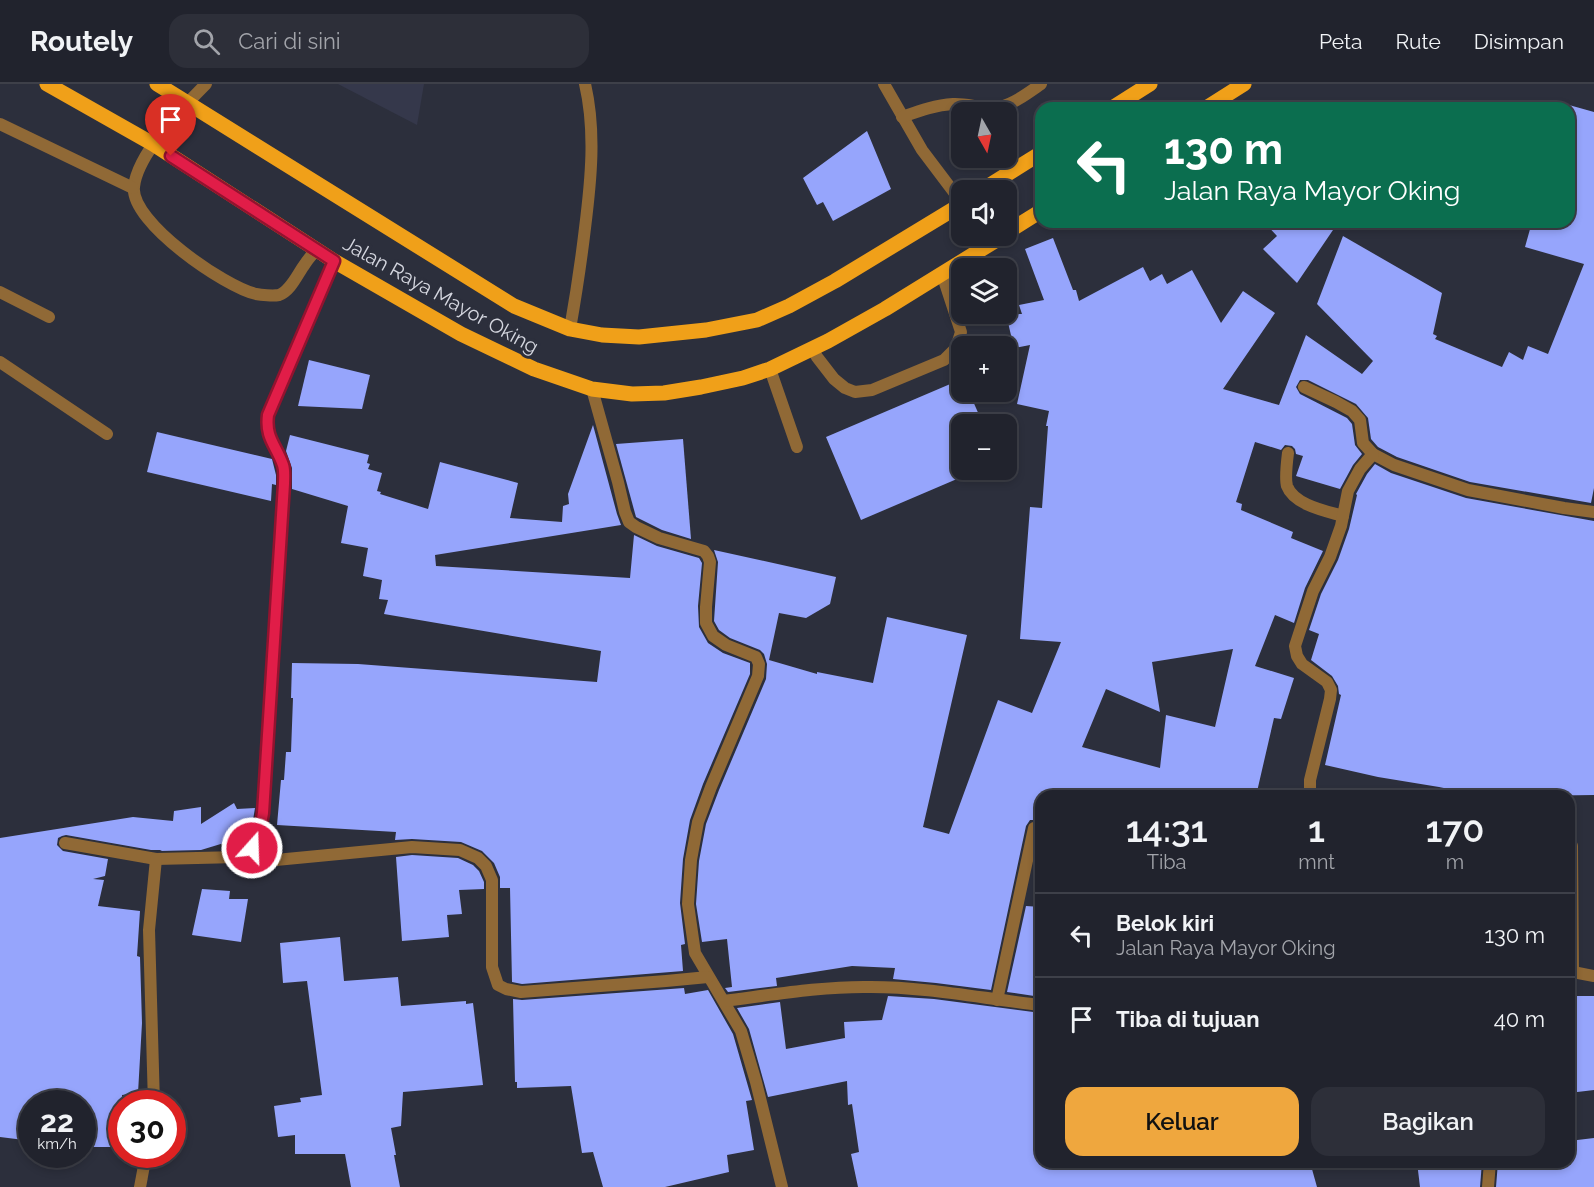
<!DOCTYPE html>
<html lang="id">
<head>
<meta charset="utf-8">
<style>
  :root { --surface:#21232d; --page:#2d2f39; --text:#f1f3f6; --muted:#a2a4aa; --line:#3e4049; --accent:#efa73e }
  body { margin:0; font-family:Raleway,sans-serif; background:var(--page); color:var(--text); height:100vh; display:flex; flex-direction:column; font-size:22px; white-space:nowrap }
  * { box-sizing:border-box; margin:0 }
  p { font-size:20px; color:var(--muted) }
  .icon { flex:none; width:33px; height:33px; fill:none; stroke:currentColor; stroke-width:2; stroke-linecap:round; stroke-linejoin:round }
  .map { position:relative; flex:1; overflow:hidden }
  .details { position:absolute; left:1035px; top:706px; width:540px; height:378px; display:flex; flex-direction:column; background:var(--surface); border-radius:18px; box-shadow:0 3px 9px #0003,0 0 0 2px var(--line) }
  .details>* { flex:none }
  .hud { position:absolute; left:1035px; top:18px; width:540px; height:126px; border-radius:18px; box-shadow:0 3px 9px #0003,0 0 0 2px var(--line); background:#0b6e4f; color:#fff; overflow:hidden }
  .needle { width:39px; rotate:171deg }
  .controls { position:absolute; left:951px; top:18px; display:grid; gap:12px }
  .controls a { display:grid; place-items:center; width:66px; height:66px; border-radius:12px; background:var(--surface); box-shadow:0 3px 9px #0003,0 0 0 2px var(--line); font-size:30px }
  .speed { position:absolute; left:18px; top:1006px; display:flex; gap:12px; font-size:30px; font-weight:700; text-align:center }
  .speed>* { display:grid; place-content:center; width:78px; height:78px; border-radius:50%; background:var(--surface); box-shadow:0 3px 9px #0003,0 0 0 2px var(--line); line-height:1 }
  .speed small { font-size:15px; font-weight:400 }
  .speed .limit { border:9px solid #d22; background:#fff; color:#111 }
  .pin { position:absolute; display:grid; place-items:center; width:51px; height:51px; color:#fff; margin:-62px -26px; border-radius:50% 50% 50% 0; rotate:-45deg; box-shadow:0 0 6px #0007 }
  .pin .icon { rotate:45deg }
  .me { position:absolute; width:66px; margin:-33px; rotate:20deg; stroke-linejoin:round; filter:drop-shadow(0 0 4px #0008) }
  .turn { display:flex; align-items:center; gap:21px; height:126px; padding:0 30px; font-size:27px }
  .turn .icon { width:78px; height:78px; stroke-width:2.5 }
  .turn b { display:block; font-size:42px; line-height:51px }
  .eta { display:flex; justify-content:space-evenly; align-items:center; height:102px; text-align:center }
  .eta b { font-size:36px; font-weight:600; line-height:42px }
  .cta { display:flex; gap:12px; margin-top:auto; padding:12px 30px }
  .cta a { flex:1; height:69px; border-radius:18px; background:var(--accent); color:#111; font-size:24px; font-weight:600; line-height:69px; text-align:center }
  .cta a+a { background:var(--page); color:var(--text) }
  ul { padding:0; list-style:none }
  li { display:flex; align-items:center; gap:18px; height:84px; padding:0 30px; border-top:2px solid var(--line) }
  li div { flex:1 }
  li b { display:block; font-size:22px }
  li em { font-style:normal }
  header { display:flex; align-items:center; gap:36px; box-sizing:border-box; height:84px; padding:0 30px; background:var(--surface); border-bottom:2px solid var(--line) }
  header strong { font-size:28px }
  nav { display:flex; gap:33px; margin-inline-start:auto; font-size:21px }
  .search { width:420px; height:54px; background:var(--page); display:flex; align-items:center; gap:15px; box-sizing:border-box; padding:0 21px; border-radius:18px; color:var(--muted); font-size:22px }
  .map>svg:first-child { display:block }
</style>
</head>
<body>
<header>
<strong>Routely</strong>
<div class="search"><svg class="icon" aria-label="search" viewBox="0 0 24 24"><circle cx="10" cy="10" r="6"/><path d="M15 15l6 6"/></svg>Cari di sini</div>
<nav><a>Peta</a><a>Rute</a><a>Disimpan</a></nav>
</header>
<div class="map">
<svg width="1594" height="1103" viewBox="0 0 1594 1103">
  <rect width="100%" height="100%" fill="#2c2f3c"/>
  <path fill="#35384b" d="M338 0H424L417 41Z"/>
  <g fill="#96a5fc" fill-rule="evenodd">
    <path d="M1569 21 1594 28V404L1591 419 1470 398 1397 373 1378 363 1371 355 1368 334 1356 320 1308 296H1300L1296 303 1300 310 1347 334 1352 340 1355 361 1362 370 1353 381 1340 405 1296 392 1303 372 1296 370 1295 365 1292 362 1285 361 1281 366 1255 358 1236 418 1242 420 1241 426 1293 448 1291 454 1323 467 1305 504 1294 539 1275 531 1255 582 1294 594 1281 635 1274 634 1256 712H1041V739L1036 736H1030L1026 742 991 906 936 899 893 895 895 884 852 882 776 894 777 902 728 908 725 904 732 903 727 855 702 858 696 820 699 777 706 740 719 706 766 595 767 580 764 570 760 566 730 554 719 546 714 537 718 478 714 466 836 493 830 520 806 534 779 529 769 576 817 590V588L873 599 887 533 967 551 923 743 949 750 998 616 1032 629 1061 558 1020 555 1030 423 1042 424 1048 342H1046L1049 327 1017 320 1030 261 1014 264 1006 230H1022L1019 221 1044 216 1025 165 1053 154 1073 206H1076L1079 217 1143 183 1150 197 1162 190 1167 200 1192 186 1221 239 1243 207 1275 229 1223 305 1279 321 1306 251 1362 290 1373 277 1317 220 1343 152 1442 209 1433 250 1437 252 1435 255 1502 283 1509 268 1523 276 1528 262 1548 270 1584 180 1525 163 1532 138H1569ZM1233 565 1215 643 1166 631 1160 684 1082 663 1106 605 1160 628 1152 578Z"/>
    <path d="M867 47 891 105 833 137 823 118 817 121 803 94Z"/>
    <path d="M1264 138H1318L1333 146 1297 199 1263 165 1277 152Z"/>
    <path d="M309 276 370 291 362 325 298 322Z"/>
    <path d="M962 295V308H969L983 340H962V386H978L861 436 826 353Z"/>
    <path d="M593 341 617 430 621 441 435 471 436 482 630 494 634 451 657 462 699 474 702 479 698 522 699 543 708 559 723 569 750 579V590L703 700 690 736 683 775 680 819 685 860 681 861 683 887 522 900 512 898 510 804H500V793L494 779 482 767 461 758 412 755 395 756 396 748 277 741 281 696H284L286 668H291L293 614H291L292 579 358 580 597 598 601 567 384 530 388 516 379 515 382 496 363 492 368 464 341 459 348 422 292 405V384L286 367 290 351 369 371 367 379 370 380 368 385 382 389 377 407 381 408 380 410 428 425 440 378 518 399 510 434 562 438 563 422 569 420 568 410Z"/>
    <path d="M157 348 272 375 276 391V401L272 400 271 417 147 388Z"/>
    <path d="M683 355 691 455 662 446 636 433 616 360Z"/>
    <path d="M1375 380 1391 389 1466 414 1594 437V711L1516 712 1458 707 1439 703 1378 693 1325 681 1341 611 1339 610 1338 602 1332 592 1311 576 1319 550 1309 546 1321 510 1338 476 1349 445 1357 411 1356 410 1367 390Z"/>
    <path d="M234 719 237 725 255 724 253 736 224 759 201 766 160 767 162 766H151L66 751 62 752 58 754 57 761 63 767 108 775 105 792 93 795 104 796 98 822 140 827 137 872 140 873 142 939 138 1009 122 1011V1063H82V1020H32V1057L0 1053V754L133 733 173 737 174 727 201 723V740Z"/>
    <path d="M412 771 458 774 473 781 479 787 484 798V805L459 806 462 830 447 831 449 853 402 857 396 773Z"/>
    <path d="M202 805 230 807 229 815H248L241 858 192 851Z"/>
    <path d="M1026 822 1041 823V913L1007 908Z"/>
    <path d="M340 853 344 897 398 893 401 922 466 917V920L473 919 483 1001 403 1008 401 1042 391 1044 396 1071H394L400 1103H351L345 1070H295V1051L278 1053 274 1022 301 1018 300 1014 322 1011 307 897 283 899 280 859Z"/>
    <path d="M684 904 685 910 708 906 733 950 752 1016 746 1017 754 1066 727 1071 729 1088 665 1103H603L593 1068 582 1069 571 1002 517 1004V998H515L513 915 522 916Z"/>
    <path d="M888 912 934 915 1041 929V1078H1310L1317 1103H858L851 1070 859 1068 852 1020 848 1021 847 997 768 1013 749 945 737 924 780 918 786 965 845 954 844 938 882 936Z"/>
    <path d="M1569 912H1594V1006L1569 1009Z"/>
    <path d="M1594 1054V1103H1496L1498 1078H1569V1057Z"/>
    <path d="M1417 1078H1482L1480 1103H1420Z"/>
  </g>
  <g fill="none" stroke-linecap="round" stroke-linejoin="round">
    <g stroke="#906936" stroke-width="12">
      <path d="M206 0C183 23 137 70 134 103 130 138 225 203 256 210 261 211 273 212 279 211 291 207 298 189 305 180 308 175 313 170 316 166"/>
      <path d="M884 0 922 66 962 119"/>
      <path d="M902 33C919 27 935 21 953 20 968 19 985 26 1000 23 1015 19 1028 9 1041 0"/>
      <path d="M0 40 133 104"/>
      <path d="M0 208 49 233"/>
      <path d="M570 245C576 211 581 178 585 144 591 96 596 47 585 0"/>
      <path d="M812 264 817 273 834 295 845 304 855 308 872 306 944 276 956 264 961 248 942 190"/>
      <path d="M0 278 107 350"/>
      <path d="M770 285 797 363"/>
    </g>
    <g stroke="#906936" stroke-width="12">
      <path d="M1304 303 1336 318 1352 327 1360 336 1363 359 1373 370 1394 381 1468 406 1564 424 1594 428"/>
      <path d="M592 305 618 398 625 428 629 438 636 443 659 454 704 467 708 472 710 478 706 523V539L713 552 726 561 756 573 759 580 758 592 711 703 698 738 691 776 688 820 695 869 741 947 756 998 782 1103"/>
      <path d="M1288 369C1287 377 1285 395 1287 402 1294 421 1326 427 1343 432"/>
      <path d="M1310 712V696L1330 615 1331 606 1327 598 1302 580 1297 572 1295 562 1313 507 1330 473 1341 442 1348 407 1360 385 1373 370"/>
      <path d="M1569 754 1572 762 1573 888"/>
      <path d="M65 759 156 775 238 773 255 778 412 763 460 766 478 774 486 782 492 796V883L498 901 506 905 521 908 666 897 708 893"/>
      <path d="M238 773 252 764 259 751 263 729 284 400C284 394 285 387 283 381 276 360 265 355 268 331L334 177"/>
      <path d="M1569 890 1573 888 1594 892"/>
      <path d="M997 916 1034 744"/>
      <path d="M724 917C771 911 823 902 871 903 928 903 985 915 1041 921"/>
      <path d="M154 1020 149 846 156 775"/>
      <path d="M140 1103 146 1071"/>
      <path d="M1488 1103 1490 1078"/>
    </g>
    <g stroke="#f0a019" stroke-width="15">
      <path d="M47 0 153 60 334 177 461 250 534 285 592 305 632 310 664 309 701 303 743 294 770 285 828 257 885 225 1003 152"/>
      <path d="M157 0 514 222 570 245 602 251 639 253 706 246 757 236 789 222 835 197 962 120"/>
      <path d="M1112 24 1150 0"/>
      <path d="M1206 24 1244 0"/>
      <path d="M982 106 1041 69"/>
      <path d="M1006 149 1041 127"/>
    </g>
  </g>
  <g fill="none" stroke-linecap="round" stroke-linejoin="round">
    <g stroke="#92132f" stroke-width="15">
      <path id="route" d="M171 72 334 177 268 331C265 354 276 361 283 381 285 387 284 394 284 400L263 729 259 751 252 764"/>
    </g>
    <use href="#route" stroke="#e11d48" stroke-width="10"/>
  </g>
  <g text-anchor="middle" stroke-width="6" stroke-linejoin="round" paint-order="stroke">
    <g font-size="20" fill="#d4d6df" stroke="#2c2f3c">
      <text transform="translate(441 211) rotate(29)" y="7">Jalan Raya Mayor Oking</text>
    </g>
  </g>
</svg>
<div class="controls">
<a><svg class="needle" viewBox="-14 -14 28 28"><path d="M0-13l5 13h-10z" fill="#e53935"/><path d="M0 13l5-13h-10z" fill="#a2a4aa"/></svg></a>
<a><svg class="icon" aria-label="sound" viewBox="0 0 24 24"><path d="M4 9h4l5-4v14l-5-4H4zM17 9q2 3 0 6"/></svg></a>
<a><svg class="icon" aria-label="layers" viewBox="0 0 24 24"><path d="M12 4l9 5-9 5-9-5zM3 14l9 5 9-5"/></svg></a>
<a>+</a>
<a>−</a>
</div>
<div class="speed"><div>22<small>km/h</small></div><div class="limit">30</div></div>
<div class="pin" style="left:171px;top:72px;background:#d93025"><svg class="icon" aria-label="arrive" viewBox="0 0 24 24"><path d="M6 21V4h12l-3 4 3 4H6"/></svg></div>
<svg class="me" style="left:252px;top:764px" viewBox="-20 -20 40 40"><circle r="17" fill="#e11d48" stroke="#fff" stroke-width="3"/><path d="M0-11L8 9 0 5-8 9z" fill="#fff"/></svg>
<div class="hud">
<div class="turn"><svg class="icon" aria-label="left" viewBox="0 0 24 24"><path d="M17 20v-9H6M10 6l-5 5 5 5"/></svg><div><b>130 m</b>Jalan Raya Mayor Oking</div></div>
</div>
<section class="details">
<div class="eta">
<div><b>14:31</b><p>Tiba</p></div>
<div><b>1</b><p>mnt</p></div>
<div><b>170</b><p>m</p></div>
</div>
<ul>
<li><svg class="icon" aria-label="left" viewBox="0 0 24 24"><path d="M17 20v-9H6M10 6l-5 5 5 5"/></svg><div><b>Belok kiri</b><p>Jalan Raya Mayor Oking</p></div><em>130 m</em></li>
<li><svg class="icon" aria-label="arrive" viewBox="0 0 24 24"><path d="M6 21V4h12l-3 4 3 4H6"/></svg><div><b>Tiba di tujuan</b></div><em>40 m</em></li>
</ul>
<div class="cta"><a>Keluar</a><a>Bagikan</a></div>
</section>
</div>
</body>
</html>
